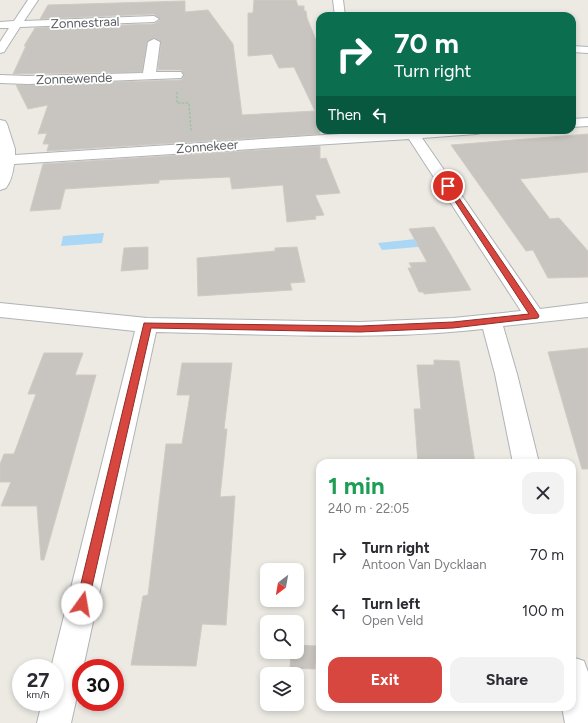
<!DOCTYPE html>
<html lang="en">
<head>
<meta charset="utf-8">
<style>
  :root { --surface:#fff; --page:#f2f2f3; --text:#2b2b33; --muted:#7c7c81; --accent:#d7463f }
  body { margin:0; font-family:Figtree,sans-serif; background:var(--page); color:var(--text); height:100vh; display:flex; flex-direction:column; font-size:15px; white-space:nowrap }
  * { box-sizing:border-box; margin:0 }
  p { font-size:13px; color:var(--muted) }
  .icon { flex:none; width:22px; height:22px; fill:none; stroke:currentColor; stroke-width:2; stroke-linecap:round; stroke-linejoin:round }
  .map { position:relative; flex:1; overflow:hidden }
  .details { position:absolute; left:316px; top:459px; width:260px; height:252px; display:flex; flex-direction:column; background:var(--surface); border-radius:12px; box-shadow:0 2px 6px #0003 }
  .details>* { flex:none }
  .top-card { position:absolute; left:316px; top:12px; width:260px; height:122px; border-radius:12px; box-shadow:0 2px 6px #0003; background:#0b6e4f; color:#fff; overflow:hidden }
  .needle { width:26px; rotate:211deg }
  .tools { position:absolute; left:260px; top:563px; display:grid; gap:8px }
  .tools a { display:grid; place-items:center; width:44px; height:44px; border-radius:8px; background:var(--surface); box-shadow:0 2px 6px #0003; font-size:20px }
  .speed { position:absolute; left:12px; top:659px; display:flex; gap:8px; font-size:20px; font-weight:700; text-align:center }
  .speed>* { display:grid; place-content:center; width:52px; height:52px; border-radius:50%; background:var(--surface); box-shadow:0 2px 6px #0003; line-height:1 }
  .speed small { font-size:10px; font-weight:400 }
  .speed .limit { border:6px solid #d22; background:#fff; color:#111 }
  .pin { position:absolute; display:grid; place-items:center; width:34px; height:34px; color:#fff; margin:-17px; border:2px solid #fff; border-radius:50%; box-shadow:0 1px 4px #0007 }
  .me { position:absolute; width:44px; margin:-22px; rotate:13deg; stroke-linejoin:round; filter:drop-shadow(0 0 3px #0008) }
  .turn { display:flex; align-items:center; gap:14px; height:84px; padding:0 12px; font-size:18px }
  .turn .icon { width:52px; height:52px; stroke-width:2.5 }
  .turn b { display:block; font-size:28px; line-height:34px }
  .then { display:flex; align-items:center; height:38px; padding:0 12px; background:#0003; gap:8px; font-size:15px }
  .round { display:grid; place-items:center; flex:none; width:42px; height:42px; border-radius:12px; background:var(--page) }
  .headline { display:flex; align-items:center; justify-content:space-between; height:68px; padding:0 12px }
  h1 { font-size:24px; font-weight:700; line-height:30px; color:#1e9e55 }
  .button { display:flex; gap:8px; margin-top:auto; padding:8px 12px }
  .button a { flex:1; height:46px; border-radius:12px; background:var(--accent); color:#fff; font-size:16px; font-weight:700; line-height:46px; text-align:center }
  .button a+a { background:var(--page); color:var(--text) }
  ul { padding:0; list-style:none }
  li { display:flex; align-items:center; gap:12px; height:56px; padding:0 12px }
  li div { flex:1 }
  li b { display:block; font-size:15px }
  li em { font-style:normal }
  .map>svg:first-child { display:block }
</style>
</head>
<body>
<div class="map">
<svg width="588" height="723" viewBox="0 0 588 723">
  <rect width="100%" height="100%" fill="#eceae3"/>
  <g fill="#aad7f6">
    <path d="M104 233 102 243 61 246 63 236Z"/>
    <path d="M425 238 429 246 382 250 378 243Z"/>
  </g>
  <g fill="#c8c5c0" stroke="#d0cbc2">
    <path d="M254 0H296L298 6H304V11H306L307 18 320 50V134L47 151 49 144H43L47 133 38 134 48 105 28 109 16 85 181 80 184 76 181 70H158L161 42 155 38 147 42 142 72 13 74 26 46H24L35 28 154 24 160 20 154 14 40 19 48 5 185 1V12L208 10 233 44 242 115 315 111 294 67 279 68 272 54 248 56V13H253Z"/>
    <path d="M588 134V172L520 179 550 219 559 218 588 251V277L548 278 533 250 526 251 451 145Z"/>
    <path d="M320 146V159L326 158 340 193 315 195 324 215 315 216 316 219 287 222 283 185 232 189 230 177 159 180V183L65 189 60 209 30 211 43 164Z"/>
    <path d="M434 227 453 259 471 290 424 294 423 292H419L408 268H412L409 263 427 262 409 229Z"/>
    <path d="M148 247V269L121 271 124 248Z"/>
    <path d="M297 247 305 282 290 283 292 290 198 296 197 258 275 251V248Z"/>
    <path d="M588 348V469H582L548 352Z"/>
    <path d="M44 353H83L75 375H96L44 560H41L37 506H1L11 482H0V464L4 454H14L36 394H28Z"/>
    <path d="M434 360 459 361 475 463H418L414 409H421L417 365H434Z"/>
    <path d="M182 363H232L224 429H227L220 497 235 496 226 625 202 624 196 666 131 665 143 596 148 595 166 444H182L190 395H177Z"/>
    <path d="M297 645 316 646 315 669 290 668 291 652H297Z"/>
  </g>
  <g fill="none" stroke-linecap="round" stroke-linejoin="round">
    <g stroke="#b0b3b7" stroke-width="2">
      <g id="street">
        <path d="M28 0H38L24 21 154 16 159 19 154 22 20 27 4 52 0 53V42L9 28H0V22L14 21Z"/>
        <path d="M333 0H343L345 16H335Z"/>
        <path d="M154 39 160 42 156 72H181L183 75 181 78 28 84 0 83V75L28 76 143 73 148 42Z"/>
        <path d="M572 46 588 47V53L572 52Z"/>
        <path d="M588 118V126L572 127V119Z"/>
        <path d="M0 120 5 121 7 124 15 149V155L403 130H483L481 133 476 134 422 138 540 309 588 303V317L503 326 517 374 539 463H513L495 374 483 329C374 341 265 334 156 332L83 668H81V678L71 723H37L42 702H55V668H51L135 331 0 317V303L147 318 360 322 453 318 521 311 409 139 14 164C13 173 11 181 6 188L0 190Z"/>
        <path d="M572 657 584 661 588 672V723H565L562 707H572Z"/>
      </g>
    </g>
    <path stroke="#9cc2a5" stroke-width="1.5" stroke-dasharray="2.5 1.5" stroke-linecap="butt" d="M177 92V103H189L191 131"/>
    <use href="#street" fill="#fff" fill-rule="evenodd"/>
  </g>
  <path fill="#d7463f" stroke="#8c2e29" d="M448 184 450 185 538 314 539 316 538 318 453 328 360 332 151 328 88 604 86 609 82 610 78 609 76 604 144 323 360 326 453 322 529 314 445 186Z"/>
  <g text-anchor="middle" stroke-width="3.5" stroke-linejoin="round" paint-order="stroke">
    <g font-size="13" fill="#5b5e62" stroke="#fff">
      <text transform="translate(85 22) rotate(-2)" y="5">Zonnestraal</text>
      <text transform="translate(74 78) rotate(-2)" y="5">Zonnewende</text>
      <text transform="translate(207 146) rotate(-4)" y="5">Zonnekeer</text>
    </g>
  </g>
</svg>
<div class="tools">
<a><svg class="needle" viewBox="-14 -14 28 28"><path d="M0-13l5 13h-10z" fill="#e53935"/><path d="M0 13l5-13h-10z" fill="#7c7c81"/></svg></a>
<a><svg class="icon" aria-label="search" viewBox="0 0 24 24"><circle cx="10" cy="10" r="6"/><path d="M15 15l6 6"/></svg></a>
<a><svg class="icon" aria-label="layers" viewBox="0 0 24 24"><path d="M12 4l9 5-9 5-9-5zM3 14l9 5 9-5"/></svg></a>
</div>
<div class="speed"><div>27<small>km/h</small></div><div class="limit">30</div></div>
<div class="pin" style="left:448px;top:186px;background:#d93025"><svg class="icon" aria-label="arrive" viewBox="0 0 24 24"><path d="M6 21V4h12l-3 4 3 4H6"/></svg></div>
<svg class="me" style="left:82px;top:604px" viewBox="-20 -20 40 40"><circle r="19" fill="#fff"/><path d="M0-13L10 11 0 6-10 11z" fill="#d7463f"/></svg>
<div class="top-card">
<div class="turn"><svg class="icon" aria-label="right" viewBox="0 0 24 24"><path d="M7 20v-9h11M14 6l5 5-5 5"/></svg><div><b>70 m</b>Turn right</div></div>
<div class="then">Then<svg class="icon" aria-label="left" viewBox="0 0 24 24"><path d="M17 20v-9H6M10 6l-5 5 5 5"/></svg></div>
</div>
<section class="details">
<div class="headline"><div><h1>1 min</h1><p>240 m · 22:05</p></div><a class="round"><svg class="icon" aria-label="close" viewBox="0 0 24 24"><path d="M6 6l12 12M18 6L6 18"/></svg></a></div>
<ul>
<li><svg class="icon" aria-label="right" viewBox="0 0 24 24"><path d="M7 20v-9h11M14 6l5 5-5 5"/></svg><div><b>Turn right</b><p>Antoon Van Dycklaan</p></div><em>70 m</em></li>
<li><svg class="icon" aria-label="left" viewBox="0 0 24 24"><path d="M17 20v-9H6M10 6l-5 5 5 5"/></svg><div><b>Turn left</b><p>Open Veld</p></div><em>100 m</em></li>
</ul>
<div class="button"><a>Exit</a><a>Share</a></div>
</section>
</div>
</body>
</html>
